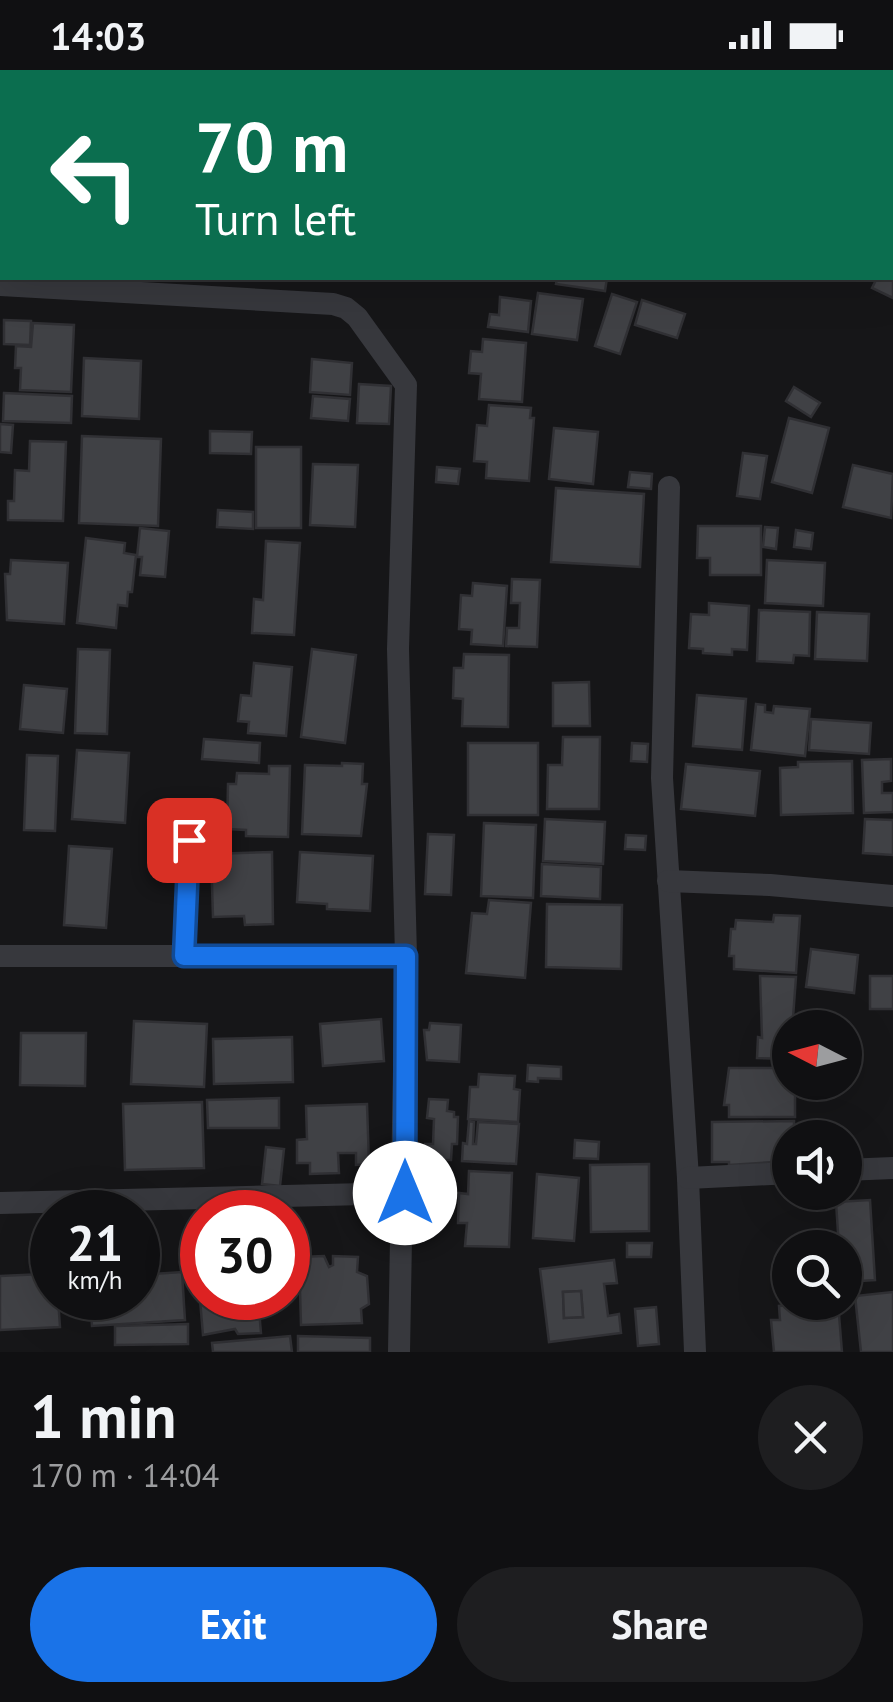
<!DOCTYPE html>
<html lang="en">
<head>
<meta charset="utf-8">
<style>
  :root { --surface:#101012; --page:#1e1e20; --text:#f1f3f6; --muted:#9c9d9f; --line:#303032; --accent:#1a73e8 }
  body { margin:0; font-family:"PT Sans",sans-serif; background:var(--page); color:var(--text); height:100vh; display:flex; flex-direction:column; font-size:38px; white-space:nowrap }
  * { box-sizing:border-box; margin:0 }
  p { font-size:32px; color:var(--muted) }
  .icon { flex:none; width:55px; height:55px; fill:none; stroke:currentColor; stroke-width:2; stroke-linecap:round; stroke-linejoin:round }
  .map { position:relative; height:1282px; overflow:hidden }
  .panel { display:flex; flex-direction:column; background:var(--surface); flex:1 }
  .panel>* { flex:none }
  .guide { position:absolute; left:0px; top:0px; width:895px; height:210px; box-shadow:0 10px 40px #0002,0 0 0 2px var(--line); background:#0b6e4f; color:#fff; overflow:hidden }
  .needle { width:65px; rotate:276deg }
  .fabs { position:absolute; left:772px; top:940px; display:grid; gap:20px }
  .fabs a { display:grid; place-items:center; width:90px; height:90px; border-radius:50%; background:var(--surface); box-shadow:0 10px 40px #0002,0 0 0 2px var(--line); font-size:50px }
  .speed { position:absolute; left:30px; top:1120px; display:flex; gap:20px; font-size:50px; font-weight:700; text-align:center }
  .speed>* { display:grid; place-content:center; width:130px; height:130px; border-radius:50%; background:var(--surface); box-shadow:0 10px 40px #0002,0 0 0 2px var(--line); line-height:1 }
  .speed small { font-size:25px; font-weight:400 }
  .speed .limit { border:15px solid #d22; background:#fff; color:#111 }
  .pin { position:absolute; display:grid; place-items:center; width:85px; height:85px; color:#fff; margin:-42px; border-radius:20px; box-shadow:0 5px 15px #0006 }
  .me { position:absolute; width:110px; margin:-55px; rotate:0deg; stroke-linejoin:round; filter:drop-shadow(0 0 8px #0008) }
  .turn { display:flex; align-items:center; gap:35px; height:210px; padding:0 30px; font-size:45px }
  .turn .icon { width:130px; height:130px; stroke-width:2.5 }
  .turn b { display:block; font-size:70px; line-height:85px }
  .round { display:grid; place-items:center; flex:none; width:105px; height:105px; border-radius:52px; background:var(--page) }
  .head { display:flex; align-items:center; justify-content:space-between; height:170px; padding:0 30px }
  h1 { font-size:60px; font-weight:700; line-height:75px }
  .button { display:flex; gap:20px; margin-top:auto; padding:20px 30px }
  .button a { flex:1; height:115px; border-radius:60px; background:var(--accent); color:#fff; font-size:40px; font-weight:700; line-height:115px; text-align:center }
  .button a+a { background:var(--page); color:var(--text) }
  .status { display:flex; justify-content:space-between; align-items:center; height:70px; padding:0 50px; background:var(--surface); direction:ltr }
  .status svg { height:28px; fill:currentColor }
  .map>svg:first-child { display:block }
</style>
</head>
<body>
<div class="status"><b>14:03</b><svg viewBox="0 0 49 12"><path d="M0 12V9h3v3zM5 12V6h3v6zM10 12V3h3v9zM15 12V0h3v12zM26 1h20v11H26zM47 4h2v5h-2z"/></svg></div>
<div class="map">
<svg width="893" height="1282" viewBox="0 0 893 1282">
  <rect width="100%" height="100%" fill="#161618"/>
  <g fill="#404145" stroke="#303034" stroke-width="2.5" fill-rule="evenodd">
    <path d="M893 203V228L872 218 877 208H892Z"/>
    <path d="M557 208H607L605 221 556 214Z"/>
    <path d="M538 223 583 229 577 270 532 264Z"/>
    <path d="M612 224 637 232 620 284 595 276Z"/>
    <path d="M500 227 531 231 528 262 488 257 490 244 499 245Z"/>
    <path d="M642 230 685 244 677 268 635 255Z"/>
    <path d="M4 250 31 251 30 275 4 274Z"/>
    <path d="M33 253 74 255 71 322 20 320 21 298H15L16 276 31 277Z"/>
    <path d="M483 269 526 273 522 332 479 329 481 304 469 303 471 281 482 282Z"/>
    <path d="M84 288 141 291 139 349 82 346Z"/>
    <path d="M312 289 352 293 350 325 310 322Z"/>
    <path d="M359 314 391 316 389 354 357 353Z"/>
    <path d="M794 317 820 333 811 347 786 331Z"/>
    <path d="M4 323 72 326 71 353 3 351Z"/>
    <path d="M313 326 350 329 348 351 311 348Z"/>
    <path d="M489 335 531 338 530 348H534L529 411 486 408 487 392 474 391 477 355 487 356Z"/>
    <path d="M789 348 829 358 812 423 772 412Z"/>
    <path d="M0 354 13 355 11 383 0 382Z"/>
    <path d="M554 358 598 362 593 414 549 409Z"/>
    <path d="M210 361 252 362 251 384 210 383Z"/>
    <path d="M82 366 161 369 158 456 79 453Z"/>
    <path d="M30 371 66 372 63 451 8 450V431H14L15 400 29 401Z"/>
    <rect x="256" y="377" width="45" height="81"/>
    <path d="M743 383 767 386 760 429 737 426Z"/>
    <path d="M313 394 358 395 355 457 310 455Z"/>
    <path d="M853 395 893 404 891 448 843 437Z"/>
    <path d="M437 397 460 399 458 414 436 412Z"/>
    <path d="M630 402 652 404 651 419 628 417Z"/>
    <path d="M556 418 644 424 640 497 551 492Z"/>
    <path d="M218 440 253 442V459L217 457Z"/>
    <path d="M698 456H761V505H710V488H697Z"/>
    <path d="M765 457 778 458 776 479 763 477Z"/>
    <path d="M140 458 169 461 165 507 140 505 142 487H137Z"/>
    <path d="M796 460 813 463 811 479 794 477Z"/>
    <path d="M86 468 125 473 124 483 136 485 132 522H128L127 536 118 535 116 558 77 553Z"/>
    <path d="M266 471 300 473 294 565 252 563 254 529 263 530Z"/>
    <path d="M11 490 68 493 64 554 7 550 5 504H10Z"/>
    <path d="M767 490 825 493 823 536 765 533Z"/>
    <path d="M512 509 540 510 537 577 506 576 507 558H519L520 533H511Z"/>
    <path d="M473 513 507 516 503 576 471 574 472 560 459 559 461 525 472 526Z"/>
    <path d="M709 533 749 536 747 580 732 579V585L703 583V579L689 578 691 544 709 545Z"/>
    <path d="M759 540 810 542 809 586 794 585 793 593 757 591Z"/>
    <path d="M817 542 869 544 867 591 815 589Z"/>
    <path d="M78 579 110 580 107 664 75 663Z"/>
    <path d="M312 579 356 585 345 673 301 667Z"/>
    <path d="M464 584 509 585 508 657 462 656 463 629 453 628 454 598H463Z"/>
    <path d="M254 593 292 597 286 666 248 663 249 652 238 651 241 625 251 626Z"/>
    <path d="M589 612 590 656H553V613Z"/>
    <path d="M24 615 67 619 63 663 20 659Z"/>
    <path d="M697 625 746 629 742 680 693 676Z"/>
    <path d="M756 634 765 635V642L773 643 774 636 810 639 805 686 751 680Z"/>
    <path d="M811 649 871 653 869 684 809 680Z"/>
    <path d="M563 667H600L599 739H547L548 695H562Z"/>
    <path d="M204 669 260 673 259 693 202 689Z"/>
    <rect x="468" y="673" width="70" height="72"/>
    <path d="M632 673 648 674 647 692 631 691Z"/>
    <path d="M77 680 129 683 125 753 72 749Z"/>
    <path d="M27 685 58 686 55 761 24 760Z"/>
    <path d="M891 689V711L882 712V723H893V742L864 743 862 690Z"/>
    <path d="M852 691 853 743 781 745 780 698 798 697V692Z"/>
    <path d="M342 693 363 694 362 714H367L361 766 302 764 305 695 342 696Z"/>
    <path d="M686 694 760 701 755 746 681 739Z"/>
    <path d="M269 696H290L288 767 246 766V760L227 759 228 714H236L237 703 269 704Z"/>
    <path d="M224 746 226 765 203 768 201 749Z"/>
    <path d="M545 749 605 752 603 794 543 791Z"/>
    <path d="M865 749 893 750V785L863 783Z"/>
    <path d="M484 753 536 755 533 828 481 826Z"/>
    <path d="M428 764 454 765 451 825 425 824Z"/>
    <path d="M626 765 646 766 645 780 625 779Z"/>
    <path d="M69 776 112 779 106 858 64 855Z"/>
    <path d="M272 782 273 854 245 855 244 846 213 847 211 784Z"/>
    <path d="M300 782 373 786 370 841 327 839V834L297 832Z"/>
    <path d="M542 794 601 797 600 829 541 826Z"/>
    <path d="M489 830 531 833 525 908 466 903 472 843 487 844Z"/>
    <path d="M547 834 622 835 621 899 546 897Z"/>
    <path d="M774 845 800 846 796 903 734 899V886H729L731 859H735L736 850 773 852Z"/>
    <path d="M811 879 858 885 854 923 806 917Z"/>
    <path d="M760 906 796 907 790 989 757 988 758 967 762 968Z"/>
    <rect x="870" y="906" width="23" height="33"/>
    <path d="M381 949 384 991 323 996 320 954Z"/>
    <path d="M134 951 207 954 204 1017 131 1014Z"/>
    <path d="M430 953 461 955 459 992 427 990 424 960H429Z"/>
    <path d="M21 963H86L85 1016 20 1015Z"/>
    <path d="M292 967 293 1012 214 1014 213 969Z"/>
    <path d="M528 995 561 997V1009L538 1008V1012L527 1011Z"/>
    <path d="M729 998H790V1012H795V1047H729V1035H724Z"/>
    <path d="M479 1004 515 1006 514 1019 520 1020 518 1052 468 1049 470 1017H478Z"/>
    <path d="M279 1028V1058H208L207 1030Z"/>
    <path d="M429 1029 448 1030 447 1041 454 1042V1047H458L457 1074H452L451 1090H446L445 1097 424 1095 425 1074H433L434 1049 427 1048Z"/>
    <path d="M202 1032 204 1098 125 1100 123 1034Z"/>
    <path d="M367 1034 369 1094 356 1095V1083H338L339 1103 310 1104V1093H297V1070L307 1069 306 1036Z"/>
    <path d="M469 1051 474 1052 473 1074H476L478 1052 519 1054 516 1094 462 1091 463 1073 467 1074Z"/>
    <path d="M794 1051V1068H790V1091L729 1095V1092H712V1052Z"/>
    <path d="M575 1070 599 1072 598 1089 574 1088Z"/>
    <path d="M266 1077 284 1079 280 1116 262 1114Z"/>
    <path d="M649 1094V1161L591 1162 590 1095Z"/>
    <path d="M420 1100 444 1101 443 1130 419 1129Z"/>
    <path d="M469 1101 512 1103 509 1177 465 1176 467 1153H458L459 1123 468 1124Z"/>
    <path d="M537 1104 579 1108 574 1171 533 1168Z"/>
    <path d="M870 1130 875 1210 845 1212V1178H839L836 1132Z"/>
    <path d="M627 1173H652L651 1187H627Z"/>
    <path d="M324 1186 329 1197 333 1195V1186L358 1187 357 1202 367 1206 369 1234 361 1239 362 1253 301 1255 299 1187Z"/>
    <path d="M614 1190 617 1213 604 1214 608 1246 619 1244 621 1263 549 1272 540 1199ZM581 1221 583 1247 564 1248 563 1222Z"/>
    <path d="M182 1202 185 1250 92 1256 90 1228H138V1205Z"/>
    <path d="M43 1204V1215L52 1214V1228H58L60 1257 0 1260V1206Z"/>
    <path d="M202 1217V1228H258L261 1263 238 1264 235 1259 203 1265 199 1218Z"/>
    <path d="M581 1221 583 1247 564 1248 563 1222Z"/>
    <path d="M893 1222V1282H861L855 1226Z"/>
    <path d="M838 1232 842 1282H774L771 1250H780L779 1236Z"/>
    <path d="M656 1237 659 1274 638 1276 635 1239Z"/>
    <path d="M188 1254V1274L115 1275V1256Z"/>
    <path d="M290 1266 292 1282H213L212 1273Z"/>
    <path d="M298 1266 370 1268V1282H298Z"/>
  </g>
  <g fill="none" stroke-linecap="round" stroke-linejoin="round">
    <g stroke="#37383d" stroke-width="22">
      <path d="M0 215 333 234 346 238 357 247 406 315 398 579 406 886 399 1282"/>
      <path d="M669 417 662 708 688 1108 695 1282"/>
      <path d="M668 811 770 815 893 826"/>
      <path d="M0 886H406"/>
      <path d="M184 886 189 771"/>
      <path d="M845 1100 893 1098"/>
      <path d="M688 1108 790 1103"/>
      <path d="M0 1133 405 1123"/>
    </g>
  </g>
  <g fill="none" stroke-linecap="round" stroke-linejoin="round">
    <g stroke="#114b97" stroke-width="25">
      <path id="route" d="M189 770 184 886H406L405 1123"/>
    </g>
    <use href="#route" stroke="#1a73e8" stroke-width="18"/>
  </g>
</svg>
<div class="fabs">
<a><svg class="needle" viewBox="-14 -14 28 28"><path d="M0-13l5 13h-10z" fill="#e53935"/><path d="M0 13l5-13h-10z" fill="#9c9d9f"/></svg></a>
<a><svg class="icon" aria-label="sound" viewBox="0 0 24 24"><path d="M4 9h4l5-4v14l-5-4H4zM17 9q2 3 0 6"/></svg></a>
<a><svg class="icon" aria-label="search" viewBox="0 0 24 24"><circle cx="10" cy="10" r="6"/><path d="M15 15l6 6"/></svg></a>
</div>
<div class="speed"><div>21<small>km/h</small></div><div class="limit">30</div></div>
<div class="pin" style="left:189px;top:770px;background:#d93025"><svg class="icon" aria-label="arrive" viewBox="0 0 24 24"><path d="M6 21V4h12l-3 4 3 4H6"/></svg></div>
<svg class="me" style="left:405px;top:1123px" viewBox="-20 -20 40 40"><circle r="19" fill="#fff"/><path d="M0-13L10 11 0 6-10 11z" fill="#1a73e8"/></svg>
<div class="guide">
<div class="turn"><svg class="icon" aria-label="left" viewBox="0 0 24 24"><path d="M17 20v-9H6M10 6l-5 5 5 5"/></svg><div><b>70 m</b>Turn left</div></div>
</div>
</div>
<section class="panel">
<div class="head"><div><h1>1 min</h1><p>170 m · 14:04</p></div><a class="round"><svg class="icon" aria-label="close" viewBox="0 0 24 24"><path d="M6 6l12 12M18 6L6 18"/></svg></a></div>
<div class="button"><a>Exit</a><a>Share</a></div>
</section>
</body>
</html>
